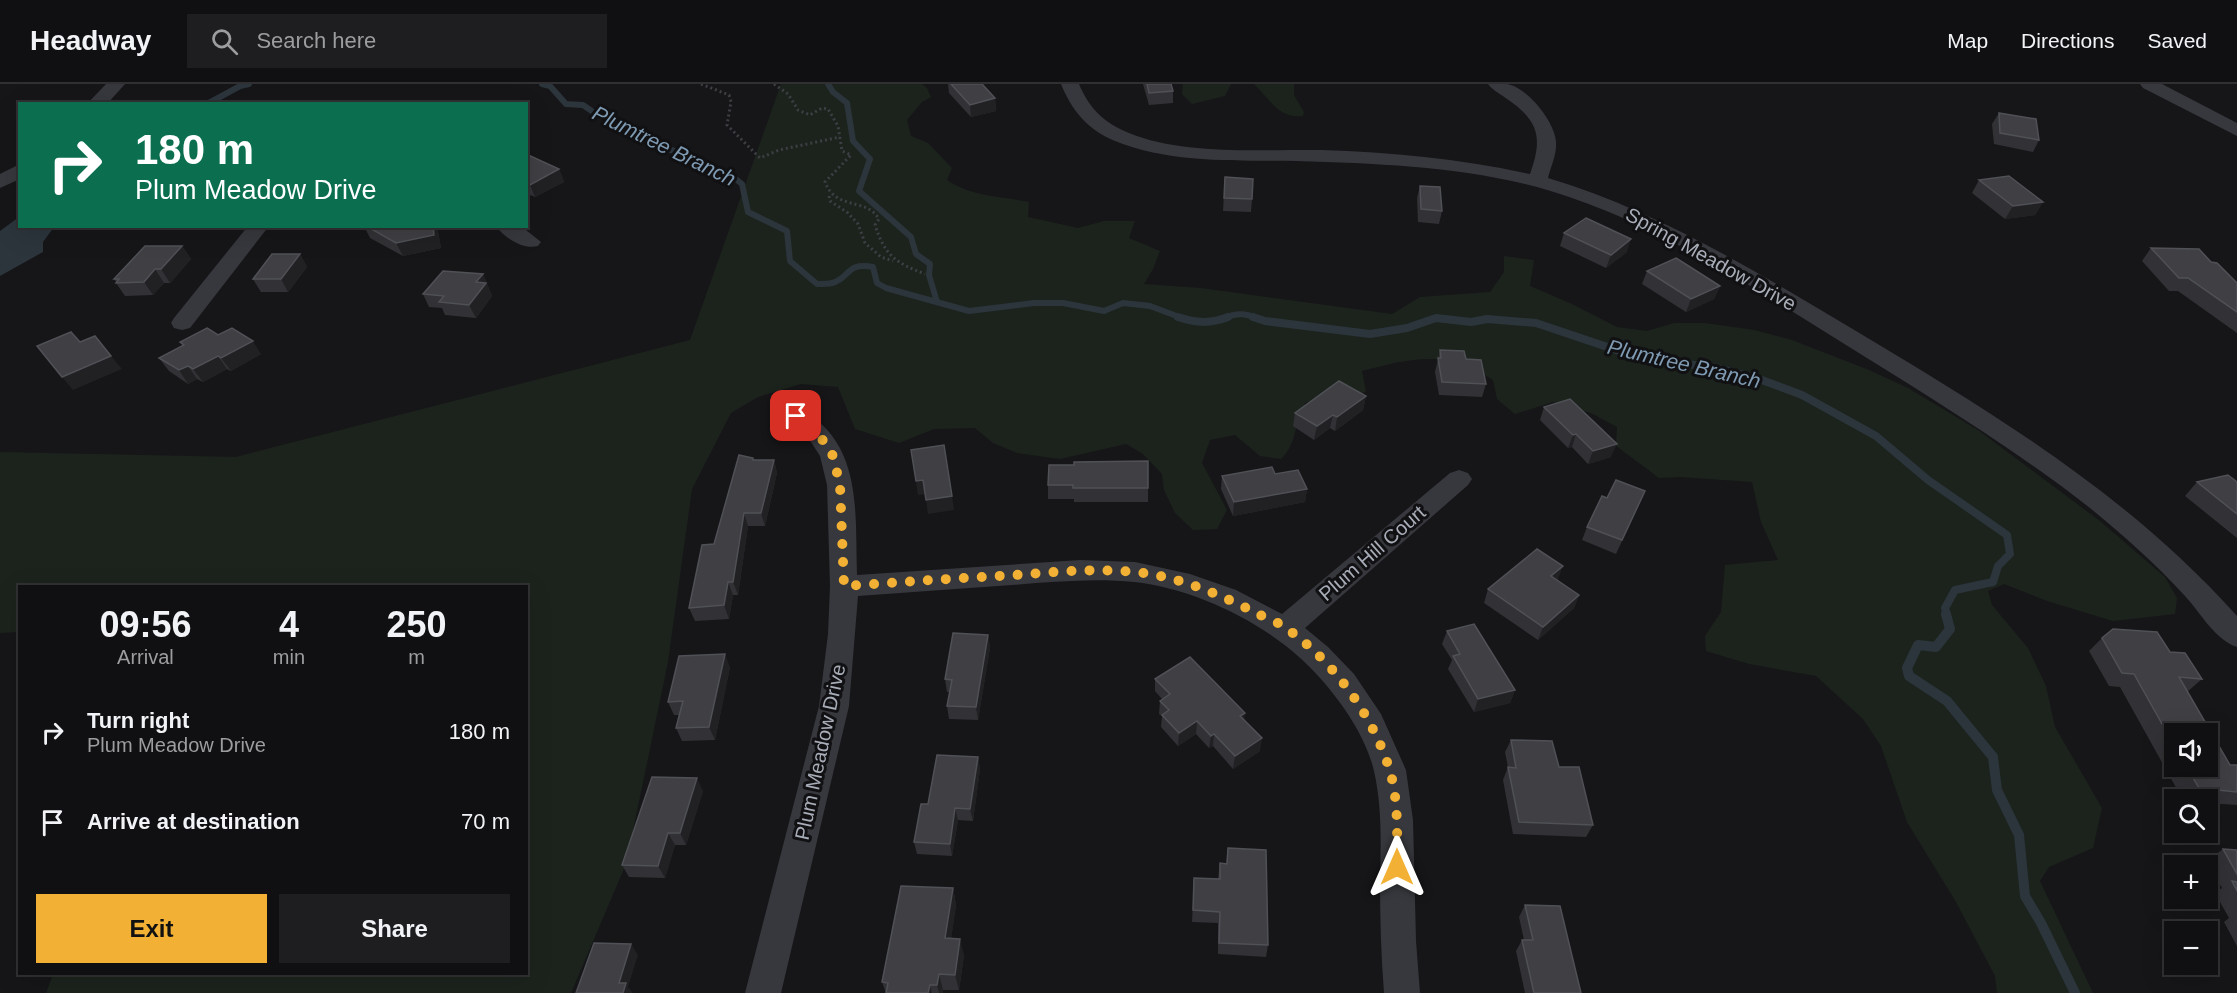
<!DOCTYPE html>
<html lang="en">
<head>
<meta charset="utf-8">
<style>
  :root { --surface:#101012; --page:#1e1e20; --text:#f1f3f6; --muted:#9c9d9f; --line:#303032; --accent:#f2b134 }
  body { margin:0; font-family:Arial,sans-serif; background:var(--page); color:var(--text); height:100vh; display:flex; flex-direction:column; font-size:22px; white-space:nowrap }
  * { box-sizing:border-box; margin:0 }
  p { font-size:20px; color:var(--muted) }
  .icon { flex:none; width:33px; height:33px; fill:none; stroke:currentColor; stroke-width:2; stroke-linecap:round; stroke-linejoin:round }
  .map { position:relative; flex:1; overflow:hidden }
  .details { position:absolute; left:18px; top:501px; width:510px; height:390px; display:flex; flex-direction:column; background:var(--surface); border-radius:0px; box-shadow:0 6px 24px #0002,0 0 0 2px var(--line) }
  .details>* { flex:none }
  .banner { position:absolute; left:18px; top:18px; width:510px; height:126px; border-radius:0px; box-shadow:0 6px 24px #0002,0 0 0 2px var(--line); background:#0b6e4f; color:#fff; overflow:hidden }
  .tools { position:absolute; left:2164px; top:639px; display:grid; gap:12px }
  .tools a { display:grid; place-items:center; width:54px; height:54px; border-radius:0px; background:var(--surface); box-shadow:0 6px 24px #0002,0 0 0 2px var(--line); font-size:30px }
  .pin { position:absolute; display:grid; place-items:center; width:51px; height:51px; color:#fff; margin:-26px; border-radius:12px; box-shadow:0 3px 9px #0006 }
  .me { position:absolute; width:66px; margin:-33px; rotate:0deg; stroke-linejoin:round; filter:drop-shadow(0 0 4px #0008) }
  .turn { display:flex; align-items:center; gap:21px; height:126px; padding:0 18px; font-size:27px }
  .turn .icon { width:78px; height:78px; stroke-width:2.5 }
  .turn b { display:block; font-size:42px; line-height:51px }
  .eta { display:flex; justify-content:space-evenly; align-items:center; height:102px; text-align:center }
  .eta b { font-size:36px; font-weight:700; line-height:42px }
  .button { display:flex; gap:12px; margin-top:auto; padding:12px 18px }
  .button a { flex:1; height:69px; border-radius:0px; background:var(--accent); color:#111; font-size:24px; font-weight:700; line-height:69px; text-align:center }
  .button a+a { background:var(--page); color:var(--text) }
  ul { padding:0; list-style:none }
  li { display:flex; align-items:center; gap:18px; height:90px; padding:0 18px }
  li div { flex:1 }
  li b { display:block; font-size:22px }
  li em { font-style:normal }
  header { display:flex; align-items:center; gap:36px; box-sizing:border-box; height:84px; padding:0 30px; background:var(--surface); border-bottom:2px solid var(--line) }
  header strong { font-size:28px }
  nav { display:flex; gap:33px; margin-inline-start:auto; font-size:21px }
  .search { width:420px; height:54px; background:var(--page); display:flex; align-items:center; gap:15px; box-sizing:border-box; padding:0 21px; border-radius:0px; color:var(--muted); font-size:22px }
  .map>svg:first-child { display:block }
</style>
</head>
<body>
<header>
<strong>Headway</strong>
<div class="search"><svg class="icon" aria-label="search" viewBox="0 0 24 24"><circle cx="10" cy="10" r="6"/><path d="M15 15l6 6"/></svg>Search here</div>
<nav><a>Map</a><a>Directions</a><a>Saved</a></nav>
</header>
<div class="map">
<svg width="2237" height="909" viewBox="0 0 2237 909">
  <rect width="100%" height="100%" fill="#161618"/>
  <g fill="#1c231d">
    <path d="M781 0H922L927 4 931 13 922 18 907 36 911 52 928 59 952 84 947 96C972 113 1000 112 1029 118L1028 133 1078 144 1104 137H1135L1129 154 1160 167 1153 185 1144 200 1201 204 1392 230 1420 213 1490 208 1504 188V172L1534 176 1530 202 1572 220 1617 243 1647 247 1674 239H1705L1754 246 1792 256 1869 286 1908 304 1978 346 2100 437 2165 493 2177 514 2175 530 2113 537 2047 517 2004 500 1988 507 1992 521 2028 564 2046 602 2055 643 2102 724 2093 764 2049 783 2040 797 2093 909H1997L1995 892 1956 818 1907 738 1881 662 1863 635 1816 592 1749 580 1706 567 1705 552 1721 528 1725 481 1778 476 1761 438 1752 398 1680 393 1659 394 1616 362 1617 343 1591 329 1553 318 1515 330 1497 315 1493 296C1447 265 1413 274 1362 287L1366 308 1351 312 1332 310 1305 319C1294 340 1297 360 1281 375L1260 372 1235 351 1210 356 1202 379 1227 426 1217 445 1193 446 1175 429 1164 406 1162 390 1143 370 1126 360 1060 375 1017 369 993 359 975 344 934 345 899 359 855 345 838 303 801 300 758 313 731 329 692 405 668 578 626 780 571 909H46L53 890H526V502H20L19 553 17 548 0 549V368L236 373 690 256Z"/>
    <path d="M1183 0H1231L1225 12 1192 20 1182 10Z"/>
    <path d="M1254 0H1294V11L1304 28 1303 32C1278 35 1270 15 1254 0Z"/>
  </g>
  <path fill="#2c353c" d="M19 133 20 142 54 143 43 158V168L0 192V147Z"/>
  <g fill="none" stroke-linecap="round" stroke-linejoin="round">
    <g stroke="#2c353c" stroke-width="6">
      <path d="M542 0 550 2 566 20 583 21 599 32 620 38 653 61 689 71 705 85 728 89 742 100 748 128 787 147 790 177 817 200C822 200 828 200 832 199 851 194 845 178 873 183L877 199 886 204 969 227 1034 219H1063L1104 227 1123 219 1150 222 1182 234"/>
      <path d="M828 0 833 8 847 19 853 57 870 75 859 107 911 153 916 170 930 180 929 191 937 218"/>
      <path d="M207 20 240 2 249 0"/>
      <path d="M1224 234C1236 229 1245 229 1257 234"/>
    </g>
    <g stroke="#2c353c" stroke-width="8">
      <path d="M1178 233C1196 239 1210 240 1228 233"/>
      <path d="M1253 233 1265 237 1370 250 1407 244 1436 234 1471 238 1487 235 1536 239 1643 275 1712 283 1759 295 1802 311 1876 352 1928 396 2007 451 2010 470 1998 482 1993 498 1955 506 1945 524 1947 531"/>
    </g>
    <path stroke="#2c353c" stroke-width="10" d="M1946 530 1950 545 1936 563 1918 561 1907 584 1909 592 1947 617 1993 673 1997 706 2019 751 2025 812 2041 839 2075 909"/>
    <g stroke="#3d3f44" stroke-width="3" stroke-dasharray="2 3" stroke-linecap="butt">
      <path d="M701 0 729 11 731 18 727 41 760 74 779 66 840 53"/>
      <path d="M774 0 788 10 798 26 810 31 822 24 828 25 838 42 842 67 851 71 825 98C836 127 866 113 879 135L875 141C885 172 896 179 925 190"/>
      <path d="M829 112 830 117 848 129 858 140 865 159 881 173 893 177"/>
    </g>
    <g fill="#37383d" fill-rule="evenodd">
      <path d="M106 0H125L107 20H87Z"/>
      <path d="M1061 0H1079C1089 24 1104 39 1129 49 1185 72 1262 65 1322 66 1392 68 1461 75 1530 90 1543 54 1539 37 1507 15 1501 10 1493 7 1488 0 1494 0 1501 0 1507 0 1527 3 1555 38 1556 58 1557 70 1551 82 1548 94 1658 127 1753 186 1851 244 1991 328 2127 409 2237 532V563C2215 556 2200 528 2185 512 2156 480 2123 451 2090 424 2008 360 1918 306 1830 251 1747 200 1665 146 1572 114 1484 83 1389 80 1297 77 1237 76 1172 80 1115 57 1088 46 1072 27 1061 0Z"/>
      <path d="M2140 0H2162L2237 39V52L2143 4Z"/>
      <path d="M20 80V95L0 104V90Z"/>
      <path d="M248 142H269L190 244 182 246 174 244 171 239 174 234Z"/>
      <path d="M496 142H521L541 158 538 162C524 166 504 154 496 142Z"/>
      <path d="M796 323C806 326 811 331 819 338 862 375 855 438 857 491L1080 476 1135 478 1190 490 1236 506 1282 530 1450 389 1459 386 1468 389 1472 395 1468 401 1305 544 1328 563 1354 590 1381 630 1406 686 1413 736 1416 857 1420 909H1384C1381 871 1380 834 1380 796 1381 760 1382 722 1374 687 1366 653 1343 620 1320 594 1277 544 1199 505 1134 498 1093 494 1052 498 1012 501 960 505 909 508 858 512L849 622 781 909H745L819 622 828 550 830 502 827 401 820 372 811 358 784 331 787 325Z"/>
    </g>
  </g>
  <g fill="#323236" fill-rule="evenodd">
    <path d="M948 0H982L995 14 996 27 971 33 949 9Z"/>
    <path d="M1143 0H1171L1173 7V19L1149 21Z"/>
    <path d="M1999 29 2039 56 2033 68 1994 60 1992 40Z"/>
    <path d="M526 70 559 85 564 98 535 113 528 110 526 111Z"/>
    <path d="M1225 93 1252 115 1251 128 1223 127Z"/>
    <path d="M1979 96 2043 118 2035 131 2005 135 1972 109Z"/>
    <path d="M1420 102 1442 127 1439 140 1418 138 1417 114Z"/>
    <path d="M364 142H437L441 164 403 172 370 154Z"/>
    <path d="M1564 149 1627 168 1606 184 1560 162Z"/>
    <path d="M182 162 191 175 170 199H164L153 211 125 212 116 199V198L114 195Z"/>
    <path d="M2151 164 2211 178 2237 199V249L2178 207H2169L2142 177Z"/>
    <path d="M300 170 307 183 288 208H261L253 195Z"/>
    <path d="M1647 187 1720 202 1714 215 1686 228 1642 200Z"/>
    <path d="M483 190 492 212 476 234 445 231 442 224 429 223 423 210Z"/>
    <path d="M218 251 261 270 231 287 227 285 203 298 197 295 188 300 169 287 159 274 183 262 180 258Z"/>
    <path d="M1440 266 1466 275 1486 300 1482 313 1439 311 1435 288Z"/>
    <path d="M1366 312 1363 326 1335 347 1330 344 1314 356 1293 342 1295 329Z"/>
    <path d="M1544 323 1611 373 1588 380 1572 363 1568 364 1540 336Z"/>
    <path d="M754 376H774L777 389 765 442H748L738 511H733L729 535 695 537 689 524Z"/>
    <path d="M1049 381 1148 404V418H1074V415H1048V401Z"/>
    <path d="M1275 390 1307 405 1305 418 1233 432 1221 405 1222 392Z"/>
    <path d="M2197 398H2237V454L2185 412Z"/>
    <path d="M1645 407 1616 470 1582 456 1587 443Z"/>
    <path d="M1558 495 1557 496 1579 511 1574 524 1538 556 1484 519 1488 505Z"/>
    <path d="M1447 547 1515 606 1510 619 1474 628 1448 585 1452 576 1442 560Z"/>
    <path d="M988 551 990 564 978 636 949 635 947 622 950 608H947L945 595Z"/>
    <path d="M2102 554 2170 568 2202 595 2187 608 2230 681H2237V721L2208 719V716H2183L2120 603 2109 602 2089 567ZM2175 650 2208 682H2175Z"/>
    <path d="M730 583 715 656 682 657 676 644 679 631H674L668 618Z"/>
    <path d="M1155 595 1244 637 1260 667 1233 685 1213 662 1209 664 1196 650 1178 662 1161 643 1162 632 1159 630 1160 617 1162 615 1155 607Z"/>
    <path d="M1511 656 1559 683 1593 741 1586 753 1513 750 1503 696 1508 683 1505 668Z"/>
    <path d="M978 673 980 685 973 737 958 736 952 772 917 770 914 758 928 720Z"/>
    <path d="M703 707 686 761H675L665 794 629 793 622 781Z"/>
    <path d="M1228 764 1268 861 1266 873 1218 870V839L1192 838 1194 794 1218 795 1220 779 1226 780Z"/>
    <path d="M2223 765 2237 766V862L2224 838 2229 834 2215 809 2222 804 2207 777Z"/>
    <path d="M953 804 956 821 951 854 964 871 959 906H943V909H886L882 898Z"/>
    <path d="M1525 821 1581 909H1525L1516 867 1522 856H1524L1519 833Z"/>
  </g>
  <g fill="#212124">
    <path d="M995 14 996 27 971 33 970 21Z"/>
    <path d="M559 85 564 98 535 113 530 101Z"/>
    <path d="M2043 118 2035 131 2005 135 2013 122Z"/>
    <path d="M433 142H437L441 164 403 172 396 159Z"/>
    <path d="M1631 155 1627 168 1606 184 1611 171Z"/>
    <path d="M182 162 191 175 170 199 161 185Z"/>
    <path d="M300 170 307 183 288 208 281 195Z"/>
    <path d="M155 185 164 199 153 211 144 198Z"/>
    <path d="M483 190 492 212 476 234 469 221 476 198Z"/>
    <path d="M1720 202 1714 215 1686 228 1691 215Z"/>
    <path d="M253 257 261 270 231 287 221 274Z"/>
    <path d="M111 272 122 285 73 306 62 293Z"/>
    <path d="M218 272 227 285 203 298 193 285Z"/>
    <path d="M188 282 197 295 188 300 179 286Z"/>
    <path d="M1366 312 1363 326 1335 347 1337 333Z"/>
    <path d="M1333 331 1330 344 1314 356 1317 342Z"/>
    <path d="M1576 350 1572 363 1568 364 1573 351Z"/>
    <path d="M1617 360 1611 373 1588 380 1593 367Z"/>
    <path d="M774 376 777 389 765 442 761 429Z"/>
    <path d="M923 396 925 410 918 411 916 397Z"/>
    <path d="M1307 405 1305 418 1233 432 1234 418Z"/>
    <path d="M952 412 954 426 928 430 926 416Z"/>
    <path d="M744 429 748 442 738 511 733 498Z"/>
    <path d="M1563 482 1558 495 1546 505 1551 492Z"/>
    <path d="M728 498 733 511 729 535 724 521Z"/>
    <path d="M1579 511 1574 524 1538 556 1543 543Z"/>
    <path d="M988 551 990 564 978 636 976 623Z"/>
    <path d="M725 570 730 583 715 656 709 643Z"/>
    <path d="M1515 606 1510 619 1474 628 1478 615Z"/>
    <path d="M1245 629 1244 642 1240 632Z"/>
    <path d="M1197 637 1196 650 1178 662 1179 649Z"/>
    <path d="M1214 650 1213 662 1209 664 1211 652Z"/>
    <path d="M1262 654 1260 667 1233 685 1235 672Z"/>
    <path d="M978 673 980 685 973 737 970 725Z"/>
    <path d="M697 694 703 707 686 761 680 749Z"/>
    <path d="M955 724 958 736 952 772 950 760Z"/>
    <path d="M668 749 675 761 665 794 658 782Z"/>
    <path d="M953 804 956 821 949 871 945 854Z"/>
    <path d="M960 855 964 871 959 906 955 891Z"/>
    <path d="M631 860 638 871 628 903 633 909H623L619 899Z"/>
    <path d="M939 890 943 906V909H939L937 901Z"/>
    <path d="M930 901 932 909H928Z"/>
  </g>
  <g fill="#3f3f44" stroke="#4f5156" stroke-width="1.5">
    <path d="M951 0H982L995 14 970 21Z"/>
    <path d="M1147 0H1171L1173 7 1149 9Z"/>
    <path d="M1999 29 2036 35 2039 56 2000 49Z"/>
    <path d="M526 70 559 85 530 101 526 99Z"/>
    <path d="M2009 92 2043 118 2013 122 1979 96Z"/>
    <path d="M1225 93 1253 95 1252 115 1224 114Z"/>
    <path d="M1420 102 1440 103 1442 127 1421 125Z"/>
    <path d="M1586 134 1631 155 1611 171 1564 149Z"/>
    <path d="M366 142H433L434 151 396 159Z"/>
    <path d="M145 162H182L161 185H155L144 198 116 199 119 195H114Z"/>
    <path d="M2151 164 2199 165 2211 178 2217 179 2237 199V228L2188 194H2179Z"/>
    <path d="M272 170H300L281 195H253Z"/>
    <path d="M1676 174 1720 202 1691 215 1647 187Z"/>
    <path d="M443 187 483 190 476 198 486 199 469 221 439 218 444 212 423 210Z"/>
    <path d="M207 244 218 251 232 244 253 257 221 274 218 272 193 285 188 282 179 286 159 274 184 261 180 258Z"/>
    <path d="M71 248 80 258 95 252 111 272 62 293 37 262Z"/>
    <path d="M1440 266 1464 267 1466 275 1481 276 1486 300 1442 298 1438 274H1441Z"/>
    <path d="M1339 297 1366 312 1337 333 1333 331 1317 342 1295 329Z"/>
    <path d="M1570 315 1617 360 1593 367 1576 350 1573 351 1544 323Z"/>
    <path d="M944 361 952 412 926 416 923 396 916 397 911 366Z"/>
    <path d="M739 371 753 374V376H774L761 429H744L733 498H728L724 521 689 524 702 461 714 460Z"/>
    <path d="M1148 377V404H1073V401H1048L1049 381H1074V378Z"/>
    <path d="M1272 383 1275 390 1298 386 1307 405 1234 418 1222 392Z"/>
    <path d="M2228 391 2237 398V430L2197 398Z"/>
    <path d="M1616 396 1645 407 1622 456 1587 443 1602 412 1607 414Z"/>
    <path d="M1537 465 1563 482 1551 492 1579 511 1543 543 1488 505Z"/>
    <path d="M1474 540 1515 606 1478 615 1453 572 1460 570 1447 547Z"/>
    <path d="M2113 545 2157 548 2170 568 2185 569 2202 595 2179 593 2230 681H2237V708L2199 704 2186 682H2208V650H2175V663L2134 590 2122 589 2102 554Z"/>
    <path d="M953 549 988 551 976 623 947 622 952 596 945 595Z"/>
    <path d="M725 570 709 643 676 644 683 617 668 618 679 572Z"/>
    <path d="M1190 573 1245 629 1240 632 1262 654 1235 672 1214 650 1211 652 1197 637 1179 649 1162 631 1169 626 1160 617 1170 610 1155 595Z"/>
    <path d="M1511 656 1552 657 1559 683H1579L1593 741 1519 738 1508 683 1516 684Z"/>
    <path d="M937 671 978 673 970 725 955 724 950 760 914 758 921 720H928Z"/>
    <path d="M652 693 697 694 680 749H668L658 782 622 781Z"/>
    <path d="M1228 764 1266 766 1268 861 1219 859 1220 828 1193 826 1194 794 1220 795V779L1227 780Z"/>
    <path d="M2223 765 2237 766V790Z"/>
    <path d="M2232 797 2237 798V807Z"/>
    <path d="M901 802 953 804 945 854 960 855 955 891 939 890 937 901H930L928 909H886L888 899 882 898Z"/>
    <path d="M1525 821 1560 822 1581 909H1534L1522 856H1533Z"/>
    <path d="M594 859 631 860 619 899H626L623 909H576Z"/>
  </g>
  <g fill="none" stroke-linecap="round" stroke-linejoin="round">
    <path stroke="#f2b134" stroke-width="10" stroke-dasharray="0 18" d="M796 332 820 352 833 372 840 401 844 502C902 498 959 494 1016 491 1055 488 1095 484 1134 488 1178 492 1219 510 1258 530 1267 534 1278 538 1286 544 1333 577 1372 630 1389 684 1399 715 1397 752 1397 783"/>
  </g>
  <g text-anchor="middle" stroke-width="6" stroke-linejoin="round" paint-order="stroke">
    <g font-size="20" fill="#a8adb8" stroke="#111113">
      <text transform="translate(1711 175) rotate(29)" y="7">Spring Meadow Drive</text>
      <text transform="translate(1372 469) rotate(-41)" y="7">Plum Hill Court</text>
      <text transform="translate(820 668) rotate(-78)" y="7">Plum Meadow Drive</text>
    </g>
    <g font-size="21" font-style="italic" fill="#7f9bb3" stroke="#111113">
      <text transform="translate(664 62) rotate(26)" y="7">Plumtree Branch</text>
      <text transform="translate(1684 280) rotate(13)" y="7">Plumtree Branch</text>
    </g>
  </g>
</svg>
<div class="tools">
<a><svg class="icon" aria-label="sound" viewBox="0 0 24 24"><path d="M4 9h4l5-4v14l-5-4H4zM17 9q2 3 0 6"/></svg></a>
<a><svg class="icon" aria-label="search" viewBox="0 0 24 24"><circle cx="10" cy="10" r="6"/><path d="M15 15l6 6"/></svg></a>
<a>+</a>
<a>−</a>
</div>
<div class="pin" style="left:796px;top:332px;background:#d93025"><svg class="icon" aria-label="arrive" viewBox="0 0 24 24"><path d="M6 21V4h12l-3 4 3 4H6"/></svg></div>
<svg class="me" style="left:1397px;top:783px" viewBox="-20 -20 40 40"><path d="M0-17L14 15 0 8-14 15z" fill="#f2b134" stroke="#fff" stroke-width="4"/></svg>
<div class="banner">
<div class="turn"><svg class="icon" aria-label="right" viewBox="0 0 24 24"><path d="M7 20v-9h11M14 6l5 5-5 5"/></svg><div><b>180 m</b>Plum Meadow Drive</div></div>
</div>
<section class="details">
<div class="eta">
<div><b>09:56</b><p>Arrival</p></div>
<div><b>4</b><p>min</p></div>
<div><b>250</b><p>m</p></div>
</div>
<ul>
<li><svg class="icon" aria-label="right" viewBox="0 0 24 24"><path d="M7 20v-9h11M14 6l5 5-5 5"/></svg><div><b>Turn right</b><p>Plum Meadow Drive</p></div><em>180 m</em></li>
<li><svg class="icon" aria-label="arrive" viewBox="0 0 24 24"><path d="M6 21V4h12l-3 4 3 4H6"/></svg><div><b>Arrive at destination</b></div><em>70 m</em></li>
</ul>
<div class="button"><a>Exit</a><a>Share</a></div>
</section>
</div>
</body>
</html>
